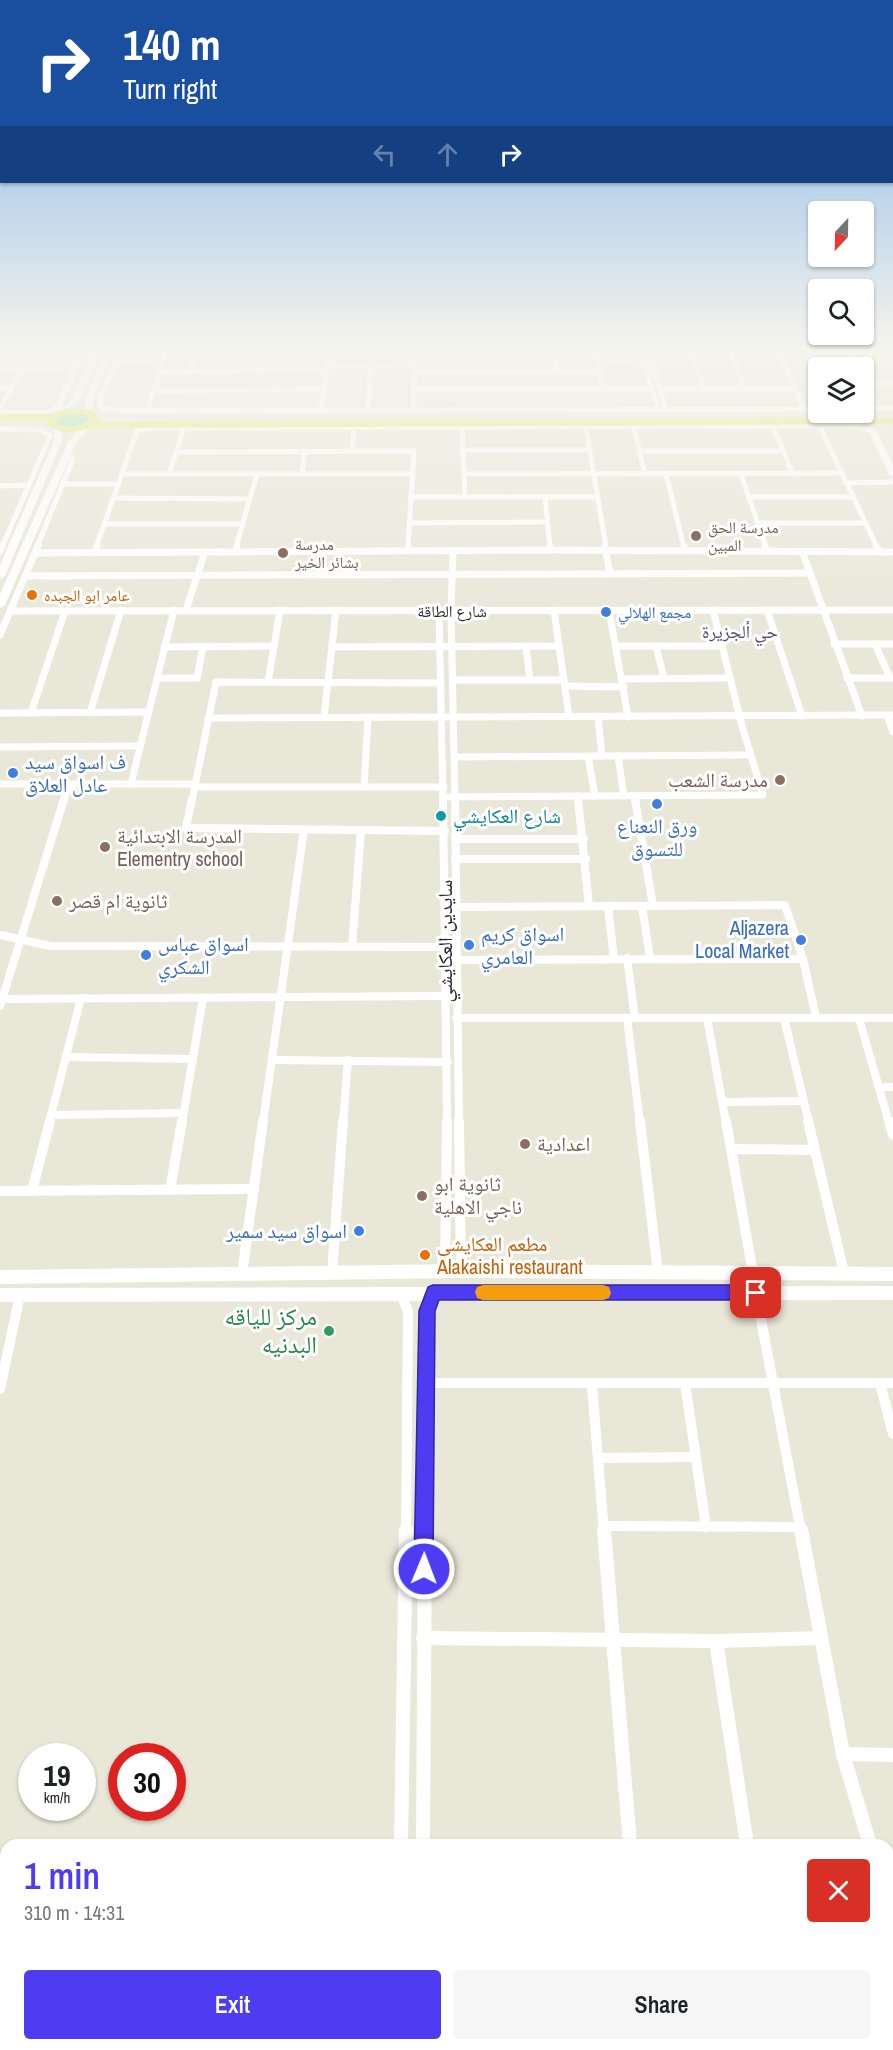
<!DOCTYPE html>
<html lang="en">
<head>
<meta charset="utf-8">
<style>
  :root { --surface:#fff; --page:#f6f6f6; --text:#202124; --muted:#757577; --accent:#4d3cf2 }
  body { margin:0; font-family:"Archivo Narrow","Noto Naskh Arabic",sans-serif; background:var(--page); color:var(--text); height:100vh; display:flex; flex-direction:column; font-size:22px; white-space:nowrap }
  * { box-sizing:border-box; margin:0 }
  p { font-size:20px; color:var(--muted) }
  .icon { flex:none; width:33px; height:33px; fill:none; stroke:currentColor; stroke-width:2; stroke-linecap:round; stroke-linejoin:round }
  .map { position:relative; flex:1; overflow:hidden }
  .side { position:absolute; left:0px; top:1839px; width:894px; height:212px; display:flex; flex-direction:column; background:var(--surface); border-radius:18px 18px 0 0; box-shadow:0 2px 4px #0004 }
  .side>* { flex:none }
  .guide { position:absolute; left:0px; top:0px; width:894px; height:183px; box-shadow:0 2px 4px #0004; background:#1a4fa0; color:#fff; overflow:hidden }
  .needle { width:39px; rotate:202deg }
  .tools { position:absolute; left:808px; top:201px; display:grid; gap:12px }
  .tools a { display:grid; place-items:center; width:66px; height:66px; border-radius:6px; background:var(--surface); box-shadow:0 2px 4px #0004; font-size:30px }
  .speed { position:absolute; left:18px; top:1743px; display:flex; gap:12px; font-size:30px; font-weight:700; text-align:center }
  .speed>* { display:grid; place-content:center; width:78px; height:78px; border-radius:50%; background:var(--surface); box-shadow:0 2px 4px #0004; line-height:1 }
  .speed small { font-size:15px; font-weight:400 }
  .speed .limit { border:9px solid #d22; background:#fff; color:#111 }
  .pin { position:absolute; display:grid; place-items:center; width:51px; height:51px; color:#fff; margin:-26px; border-radius:12px; box-shadow:0 3px 9px #0006 }
  .me { position:absolute; width:66px; margin:-33px; rotate:1deg; stroke-linejoin:round; filter:drop-shadow(0 0 4px #0008) }
  .turn { display:flex; align-items:center; gap:21px; height:126px; padding:0 24px; font-size:27px }
  .turn .icon { width:78px; height:78px; stroke-width:2.5 }
  .turn b { display:block; font-size:42px; line-height:51px }
  .lanes { display:flex; align-items:center; height:57px; padding:0 24px; background:#0003; justify-content:center; gap:30px; direction:ltr }
  .lanes .off { opacity:.35 }
  .round { display:grid; place-items:center; flex:none; width:63px; height:63px; border-radius:6px; background:var(--page) }
  .headline { display:flex; align-items:center; justify-content:space-between; height:102px; padding:0 24px }
  h1 { font-size:36px; font-weight:600; line-height:45px; color:var(--accent) }
  .button { display:flex; gap:12px; margin-top:auto; padding:12px 24px }
  .button a { flex:1; height:69px; border-radius:6px; background:var(--accent); color:#fff; font-size:24px; font-weight:600; line-height:69px; text-align:center }
  .button a+a { background:var(--page); color:var(--text) }
  .map>svg:first-child { display:block }
</style>
</head>
<body>
<div class="map">
<svg width="893" height="2050" viewBox="0 0 893 2050">
  <rect width="100%" height="100%" fill="#e9e7d8"/>
  <path fill="#9adf96" d="M66 413 87 414 90 418C82 429 68 428 56 424L54 420Z"/>
  <g fill="none" stroke-linecap="round" stroke-linejoin="round">
    <g stroke="#fff" stroke-width="5">
      <path d="M124 346 100 399 102 408 125 411 819 409"/>
      <path d="M552 346 556 371"/>
      <path d="M594 346 603 389"/>
      <path d="M639 346 658 409"/>
      <path d="M647 346 666 409"/>
      <path d="M689 346 704 389"/>
      <path d="M729 346 745 389"/>
      <path d="M776 346 804 409"/>
      <path d="M822 346 832 368"/>
      <path d="M850 346 858 368"/>
      <path d="M167 348 554 346"/>
      <path d="M0 351H84"/>
      <path d="M117 361 162 362"/>
      <path d="M598 361 643 360"/>
      <path d="M328 367 415 366"/>
      <path d="M0 369 76 368"/>
      <path d="M159 372 328 370"/>
      <path d="M190 372 197 348"/>
      <path d="M415 372 600 371"/>
      <path d="M864 384H893"/>
      <path d="M0 388 12 387"/>
      <path d="M414 389H652"/>
      <path d="M660 389H795"/>
      <path d="M153 391 324 389"/>
      <path d="M0 408 23 368"/>
      <path d="M864 408H893"/>
      <path d="M321 410 331 346"/>
      <path d="M368 410 371 366"/>
      <path d="M413 410 415 346"/>
      <path d="M147 411 168 346"/>
      <path d="M773 427 793 474"/>
      <path d="M820 427 877 547"/>
      <path d="M184 428 860 426"/>
      <path d="M462 428 465 497"/>
      <path d="M586 428 606 547"/>
      <path d="M634 428 645 474"/>
      <path d="M0 429 40 430 50 436 2 547"/>
      <path d="M462 450H590"/>
      <path d="M352 451 354 428"/>
      <path d="M639 451H783"/>
      <path d="M179 452 414 451 408 547"/>
      <path d="M302 473 305 451"/>
      <path d="M122 474H413"/>
      <path d="M464 474 841 473"/>
      <path d="M666 474 684 547"/>
      <path d="M741 474 766 547"/>
      <path d="M845 483 893 482"/>
      <path d="M64 484H119"/>
      <path d="M0 486 29 485"/>
      <path d="M411 497H596"/>
      <path d="M545 497 550 547"/>
      <path d="M750 497H852"/>
      <path d="M115 498 250 499"/>
      <path d="M409 523 547 522"/>
      <path d="M758 523H866"/>
      <path d="M104 524H243"/>
      <path d="M37 547 73 459 66 454"/>
      <path d="M96 547 137 431 149 428H184L169 474"/>
      <path d="M236 547 257 474"/>
    </g>
    <g stroke="#fff" stroke-width="7">
      <path d="M550 546V550"/>
      <path d="M605 546 610 574"/>
      <path d="M684 546 685 550"/>
      <path d="M765 546 767 551"/>
      <path d="M876 546 879 551"/>
      <path d="M0 551 2 546"/>
      <path d="M408 551V546"/>
      <path d="M453 551 451 611 455 801"/>
      <path d="M802 551 862 716"/>
      <path d="M235 552 237 546"/>
      <path d="M35 553 550 550 893 552"/>
      <path d="M94 553 97 546"/>
      <path d="M25 576 810 573"/>
      <path d="M186 610 205 552"/>
      <path d="M554 610 569 717"/>
      <path d="M609 610 628 717"/>
      <path d="M767 610 802 716"/>
      <path d="M10 611 893 610"/>
      <path d="M439 611 443 801"/>
      <path d="M0 635 38 546"/>
      <path d="M834 644H893"/>
      <path d="M875 644 890 678"/>
      <path d="M616 646H722"/>
      <path d="M656 646 664 678"/>
      <path d="M164 647 274 646"/>
      <path d="M332 647 559 646"/>
      <path d="M526 647 530 680"/>
      <path d="M157 678H197L203 647"/>
      <path d="M847 678H893"/>
      <path d="M622 679 730 678"/>
      <path d="M454 680H564"/>
      <path d="M268 682 280 610"/>
      <path d="M565 686 624 687"/>
      <path d="M0 713 149 712"/>
      <path d="M31 713 65 611"/>
      <path d="M90 713 121 610"/>
      <path d="M887 715 893 732"/>
      <path d="M324 717 336 610"/>
      <path d="M598 717 602 756"/>
      <path d="M208 718 893 715"/>
      <path d="M0 747 140 746"/>
      <path d="M588 756 595 796"/>
      <path d="M618 756 624 796"/>
      <path d="M454 757 748 755"/>
      <path d="M0 784H195"/>
      <path d="M131 784 174 610"/>
      <path d="M194 787H444"/>
      <path d="M364 787 368 717"/>
      <path d="M578 796V801"/>
      <path d="M634 796 635 801"/>
      <path d="M449 797 763 795 742 726 713 610"/>
      <path d="M64 801 69 784"/>
      <path d="M192 801 216 682 441 683"/>
    </g>
    <g stroke="#fff" stroke-width="8">
      <path d="M192 799 186 828 445 831"/>
      <path d="M443 799 447 1123"/>
      <path d="M455 799 459 1123"/>
      <path d="M578 799 589 906"/>
      <path d="M635 799 653 906"/>
      <path d="M455 839H584"/>
      <path d="M455 859H586"/>
      <path d="M608 906 614 959"/>
      <path d="M642 906 650 958"/>
      <path d="M455 907 785 905 803 959 816 1017"/>
      <path d="M0 935 50 946 445 947"/>
      <path d="M352 947 361 830"/>
      <path d="M627 958 635 1018"/>
      <path d="M451 960 803 959"/>
      <path d="M2 999 446 996"/>
      <path d="M0 1006 64 799"/>
      <path d="M456 1018H893"/>
      <path d="M627 1018 640 1123"/>
      <path d="M707 1018 726 1123"/>
      <path d="M784 1018 809 1123"/>
      <path d="M859 1018 889 1123"/>
      <path d="M66 1057 193 1059"/>
      <path d="M272 1060 448 1062"/>
      <path d="M879 1087H893"/>
      <path d="M722 1102 803 1101"/>
      <path d="M51 1115 183 1113"/>
      <path d="M49 1123 81 998"/>
      <path d="M182 1123 203 998"/>
      <path d="M263 1123 304 829"/>
      <path d="M343 1123 348 1060"/>
    </g>
    <g stroke="#fff" stroke-width="10">
      <path d="M459 1121 461 1271"/>
      <path d="M640 1121 658 1273"/>
      <path d="M726 1121 753 1273"/>
      <path d="M808 1121 844 1273"/>
      <path d="M889 1121 893 1135"/>
      <path d="M731 1149 814 1150"/>
      <path d="M170 1190 182 1121"/>
      <path d="M0 1191 254 1189"/>
      <path d="M32 1191 50 1121"/>
      <path d="M445 1271 447 1121"/>
      <path d="M332 1273 343 1121"/>
      <path d="M242 1274 263 1121"/>
      <path d="M400 1293 408 1311 406 1532"/>
      <path d="M756 1293 801 1532"/>
      <path d="M426 1383H893"/>
      <path d="M685 1383 706 1527"/>
      <path d="M880 1383 893 1434"/>
      <path d="M592 1386 604 1532"/>
      <path d="M0 1389 20 1295"/>
      <path d="M599 1458 696 1457"/>
      <path d="M605 1526 800 1527"/>
      <path d="M425 1532 427 1311 433 1292"/>
    </g>
    <g stroke="#fff" stroke-width="14">
      <path d="M604 1530 630 1845"/>
      <path d="M801 1530 843 1754 870 1845"/>
      <path d="M423 1638 716 1641 821 1638"/>
      <path d="M716 1641 747 1845"/>
      <path d="M843 1754 893 1755"/>
      <path d="M401 1845 406 1530"/>
      <path d="M423 1845 425 1530"/>
      <path d="M888 1890H893"/>
      <path d="M888 1911 893 1936"/>
      <path d="M397 2044V2050"/>
      <path d="M422 2044V2050"/>
    </g>
    <g fill="#fff" fill-rule="evenodd">
      <path d="M82 346H89L61 408 72 400 95 346H102L79 401 58 416 54 414 58 410 47 414H0V410H46L54 407Z"/>
      <path d="M108 346H115L93 399 92 412 85 414V399Z"/>
      <path d="M833 419 875 428 893 465V476L889 474 869 432 833 423Z"/>
      <path d="M83 425 90 427 76 443 5 605 0 608V594L68 442Z"/>
      <path d="M58 427 62 429V441L5 576 0 579V565L54 441V429Z"/>
      <path d="M0 629 6 632 0 636Z"/>
      <path d="M461 1264 893 1267V1281L461 1278 0 1284V1270Z"/>
      <path d="M893 1286V1300L0 1302V1288Z"/>
    </g>
    <path fill="#e4ea5c" fill-rule="evenodd" d="M76 408 91 410 99 417 98 422 893 418V424L91 428 66 433 47 426V420H0V414H53L60 410ZM65 414H86L91 418C84 430 66 430 55 423V420Z"/>
  </g>
  <linearGradient id="sky" x2="0" y2="1"><stop stop-color="#77aee8"/><stop offset="0.55" stop-color="#f5f4ed"/><stop offset="1" stop-color="#f5f4ed" stop-opacity="0"/></linearGradient>
  <rect width="893" height="633" fill="url(#sky)"/>
  <path fill="#4d3cf2" stroke="#32279d" stroke-width="1.5" d="M433 1285H756L762 1287 764 1293 762 1298 756 1300H439L435 1311 433 1569 430 1575 424 1578 417 1575 414 1569 419 1311 428 1287Z"/>
  <path fill="#f59e0b" d="M483 1285H603L609 1287 611 1293 609 1298 603 1300H483L477 1298 475 1292 477 1287Z"/>
  <g fill="#8d6e63" stroke="#fff" stroke-width="2">
    <circle cx="696" cy="536" r="6"/>
    <circle cx="283" cy="553" r="6"/>
    <circle cx="780" cy="780" r="6"/>
    <circle cx="105" cy="847" r="6"/>
    <circle cx="57" cy="901" r="6"/>
    <circle cx="525" cy="1144" r="6"/>
    <circle cx="422" cy="1196" r="6"/>
  </g>
  <g fill="#e8710a" stroke="#fff" stroke-width="2">
    <circle cx="32" cy="595" r="6"/>
    <circle cx="425" cy="1255" r="6"/>
  </g>
  <g fill="#3f7fe0" stroke="#fff" stroke-width="2">
    <circle cx="606" cy="612" r="6"/>
    <circle cx="13" cy="773" r="6"/>
    <circle cx="657" cy="804" r="6"/>
    <circle cx="801" cy="940" r="6"/>
    <circle cx="469" cy="945" r="6"/>
    <circle cx="146" cy="955" r="6"/>
    <circle cx="359" cy="1231" r="6"/>
  </g>
  <circle fill="#0f9aa8" stroke="#fff" stroke-width="2" cx="441" cy="816" r="6"/>
  <circle fill="#2e9e5b" stroke="#fff" stroke-width="2" cx="329" cy="1331" r="6"/>
  <g text-anchor="middle" stroke-width="6" stroke-linejoin="round" paint-order="stroke">
    <g font-size="16" fill="#785e54" stroke="#fff" text-anchor="start">
      <text x="708" y="533">مدرسة الحق<tspan x="708" dy="18">المبين</tspan></text>
      <text x="295" y="550">مدرسة<tspan x="295" dy="18">بشائر الخير</tspan></text>
    </g>
    <g font-size="16" fill="#c56008" stroke="#fff" text-anchor="start">
      <text x="44" y="601">عامر ابو الجبده</text>
    </g>
    <g font-size="16" fill="#272727" stroke="#fff">
      <text x="452" y="617">شارع الطاقة</text>
    </g>
    <g font-size="16" fill="#366cbe" stroke="#fff" text-anchor="start">
      <text x="618" y="618">مجمع الهلالي</text>
    </g>
    <g font-size="18" fill="#4e4975" stroke="#fff">
      <text x="740" y="638">حي ألجزيرة</text>
    </g>
    <g font-size="20" fill="#366cbe" stroke="#fff" text-anchor="start">
      <text x="25" y="769">ف اسواق سيد<tspan x="25" dy="23">عادل العلاق</tspan></text>
      <text x="657" y="833" text-anchor="middle">ورق النعناع<tspan x="657" dy="23">للتسوق</tspan></text>
      <text x="789" y="935" text-anchor="end">Aljazera<tspan x="789" dy="23">Local Market</tspan></text>
      <text x="481" y="941">اسواق كريم<tspan x="481" dy="23">العامري</tspan></text>
      <text x="158" y="951">اسواق عباس<tspan x="158" dy="23">الشكري</tspan></text>
      <text x="347" y="1238" text-anchor="end">اسواق سيد سمير</text>
    </g>
    <g font-size="20" fill="#785e54" stroke="#fff" text-anchor="start">
      <text x="768" y="787" text-anchor="end">مدرسة الشعب</text>
      <text x="117" y="843">المدرسة الابتدائية<tspan x="117" dy="23">Elementry school</tspan></text>
      <text x="69" y="908">ثانوية ام قصر</text>
      <text x="537" y="1151">اعدادية</text>
      <text x="434" y="1191">ثانوية ابو<tspan x="434" dy="23">ناجي الاهلية</tspan></text>
    </g>
    <g font-size="20" fill="#0d838f" stroke="#fff" text-anchor="start">
      <text x="453" y="823">شارع العكايشي</text>
    </g>
    <g font-size="20" fill="#272727" stroke="#fff">
      <text transform="translate(445 941) rotate(-90)" y="7">سايدين العكايشي</text>
    </g>
    <g font-size="20" fill="#c56008" stroke="#fff" text-anchor="start">
      <text x="437" y="1251">مطعم العكايشي<tspan x="437" dy="23">Alakaishi restaurant</tspan></text>
    </g>
    <g font-size="24" fill="#27864d" stroke="#fff" text-anchor="end">
      <text x="317" y="1325">مركز للياقه<tspan x="317" dy="28">البدنيه</tspan></text>
    </g>
  </g>
</svg>
<div class="tools">
<a><svg class="needle" viewBox="-14 -14 28 28"><path d="M0-13l5 13h-10z" fill="#e53935"/><path d="M0 13l5-13h-10z" fill="#757577"/></svg></a>
<a><svg class="icon" aria-label="search" viewBox="0 0 24 24"><circle cx="10" cy="10" r="6"/><path d="M15 15l6 6"/></svg></a>
<a><svg class="icon" aria-label="layers" viewBox="0 0 24 24"><path d="M12 4l9 5-9 5-9-5zM3 14l9 5 9-5"/></svg></a>
</div>
<div class="speed"><div>19<small>km/h</small></div><div class="limit">30</div></div>
<div class="pin" style="left:756px;top:1293px;background:#d93025"><svg class="icon" aria-label="arrive" viewBox="0 0 24 24"><path d="M6 21V4h12l-3 4 3 4H6"/></svg></div>
<svg class="me" style="left:424px;top:1569px" viewBox="-20 -20 40 40"><circle r="17" fill="#4d3cf2" stroke="#fff" stroke-width="3"/><path d="M0-11L8 9 0 5-8 9z" fill="#fff"/></svg>
<div class="guide">
<div class="turn"><svg class="icon" aria-label="right" viewBox="0 0 24 24"><path d="M7 20v-9h11M14 6l5 5-5 5"/></svg><div><b>140 m</b>Turn right</div></div>
<div class="lanes"><svg class="icon off" aria-label="left" viewBox="0 0 24 24"><path d="M17 20v-9H6M10 6l-5 5 5 5"/></svg><svg class="icon off" aria-label="ahead" viewBox="0 0 24 24"><path d="M12 20V5M6 11l6-6 6 6"/></svg><svg class="icon" aria-label="right" viewBox="0 0 24 24"><path d="M7 20v-9h11M14 6l5 5-5 5"/></svg></div>
</div>
<section class="side">
<div class="headline"><div><h1>1 min</h1><p>310 m · 14:31</p></div><a class="round" style="background:#d93025;color:#fff"><svg class="icon" aria-label="close" viewBox="0 0 24 24"><path d="M6 6l12 12M18 6L6 18"/></svg></a></div>
<div class="button"><a>Exit</a><a>Share</a></div>
</section>
</div>
</body>
</html>
